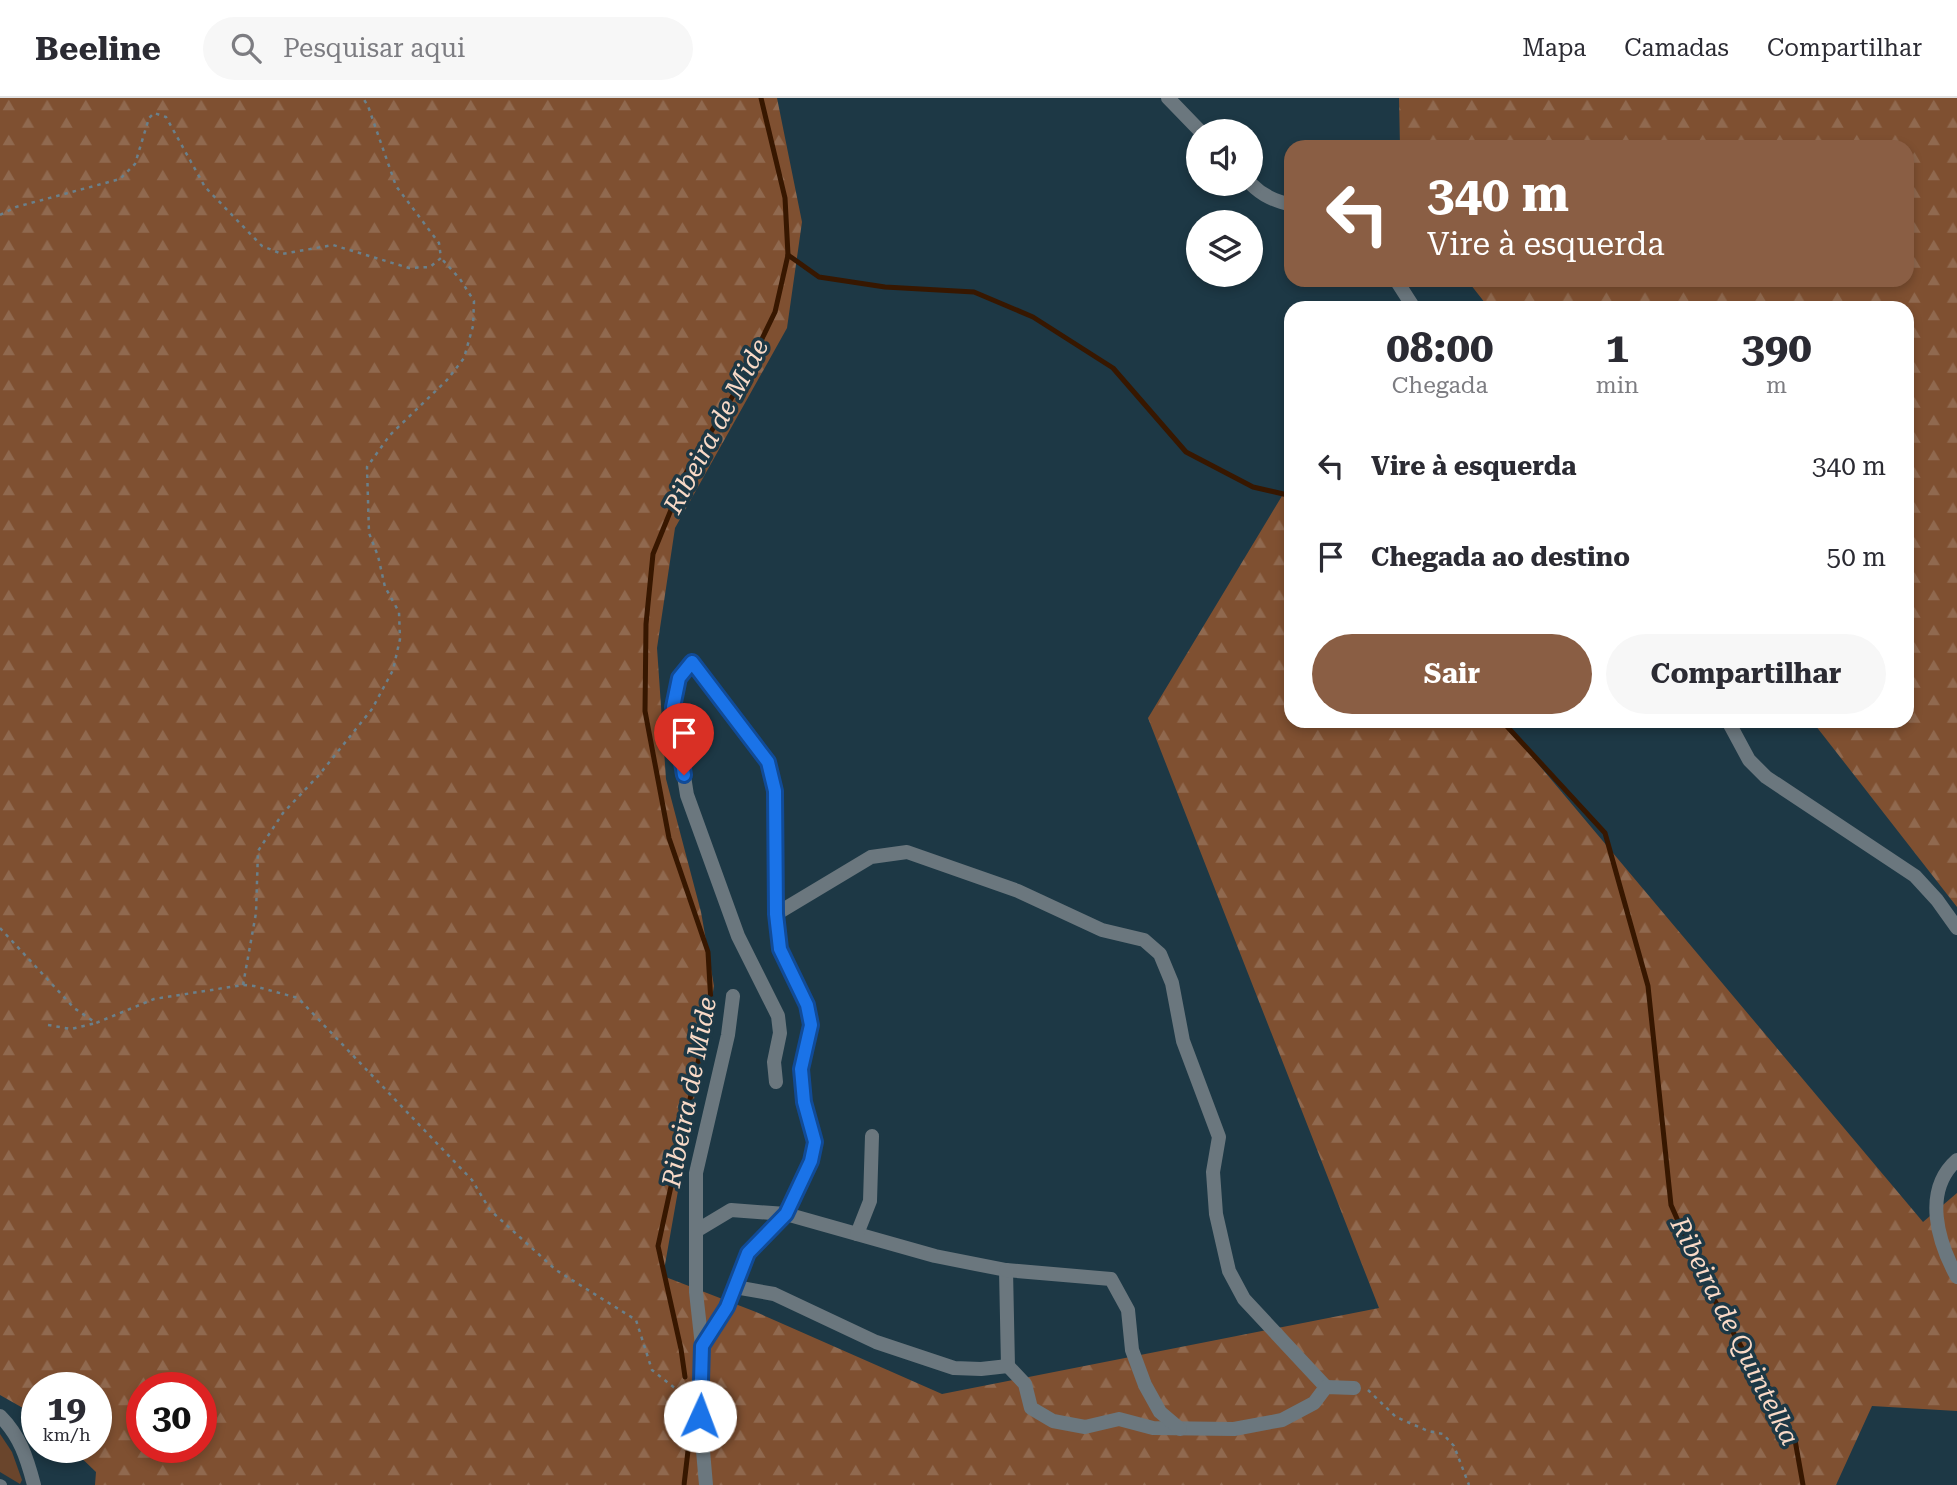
<!DOCTYPE html>
<html lang="pt">
<head>
<meta charset="utf-8">
<style>
  :root { --surface:#fff; --page:#f7f7f7; --text:#2b2b33; --muted:#7c7c81; --line:#e1e1e2; --accent:#8a5e44 }
  body { margin:0; font-family:"Roboto Serif",serif; background:var(--page); color:var(--text); height:100vh; display:flex; flex-direction:column; font-size:26px; white-space:nowrap }
  * { box-sizing:border-box; margin:0 }
  p { font-size:23px; color:var(--muted) }
  .icon { flex:none; width:38px; height:38px; fill:none; stroke:currentColor; stroke-width:2; stroke-linecap:round; stroke-linejoin:round }
  .map { position:relative; flex:1; overflow:hidden }
  .drawer { position:absolute; left:1284px; top:203px; width:630px; height:427px; display:flex; flex-direction:column; background:var(--surface); border-radius:21px; box-shadow:0 4px 10px #0003 }
  .drawer>* { flex:none }
  .banner { position:absolute; left:1284px; top:42px; width:630px; height:147px; border-radius:21px; box-shadow:0 4px 10px #0003; background:#8a5e44; color:#fff; overflow:hidden }
  .fabs { position:absolute; left:1186px; top:21px; display:grid; gap:14px }
  .fabs a { display:grid; place-items:center; width:77px; height:77px; border-radius:50%; background:var(--surface); box-shadow:0 4px 10px #0003; font-size:35px }
  .speed { position:absolute; left:21px; top:1274px; display:flex; gap:14px; font-size:35px; font-weight:700; text-align:center }
  .speed>* { display:grid; place-content:center; width:91px; height:91px; border-radius:50%; background:var(--surface); box-shadow:0 4px 10px #0003; line-height:1 }
  .speed small { font-size:18px; font-weight:400 }
  .speed .limit { border:10px solid #d22; background:#fff; color:#111 }
  .pin { position:absolute; display:grid; place-items:center; width:60px; height:60px; color:#fff; margin:-72px -30px; border-radius:50% 50% 50% 0; rotate:-45deg; box-shadow:0 0 7px #0007 }
  .pin .icon { rotate:45deg }
  .me { position:absolute; width:77px; margin:-38px; rotate:2deg; stroke-linejoin:round; filter:drop-shadow(0 0 5px #0008) }
  .turn { display:flex; align-items:center; gap:24px; height:147px; padding:0 28px; font-size:32px }
  .turn .icon { width:91px; height:91px; stroke-width:2.5 }
  .turn b { display:block; font-size:49px; line-height:60px }
  .eta { display:flex; justify-content:space-evenly; align-items:center; height:119px; text-align:center }
  .eta b { font-size:42px; font-weight:700; line-height:49px }
  .action { display:flex; gap:14px; margin-top:auto; padding:14px 28px }
  .action a { flex:1; height:80px; border-radius:42px; background:var(--accent); color:#fff; font-size:28px; font-weight:700; line-height:80px; text-align:center }
  .action a+a { background:var(--page); color:var(--text) }
  ul { padding:0; list-style:none }
  li { display:flex; align-items:center; gap:21px; height:91px; padding:0 28px }
  li div { flex:1 }
  li b { display:block; font-size:26px }
  li em { font-style:normal }
  header { display:flex; align-items:center; gap:42px; box-sizing:border-box; height:98px; padding:0 35px; background:var(--surface); border-bottom:2px solid var(--line) }
  header strong { font-size:33px }
  nav { display:flex; gap:38px; margin-inline-start:auto; font-size:24px }
  .search { width:490px; height:63px; background:var(--page); display:flex; align-items:center; gap:18px; box-sizing:border-box; padding:0 24px; border-radius:38px; color:var(--muted); font-size:26px }
  .map>svg:first-child { display:block }
</style>
</head>
<body>
<header>
<strong>Beeline</strong>
<div class="search"><svg class="icon" aria-label="search" viewBox="0 0 24 24"><circle cx="10" cy="10" r="6"/><path d="M15 15l6 6"/></svg>Pesquisar aqui</div>
<nav><a>Mapa</a><a>Camadas</a><a>Compartilhar</a></nav>
</header>
<div class="map">
<svg width="1957" height="1387" viewBox="0 0 1957 1387">
  <defs>
    <pattern id="forest-firs" width="22" height="20" patternUnits="userSpaceOnUse" patternTransform="scale(1.75)"><rect width="22" height="20" fill="#7f5031"/><path d="M5 1l3.5 6h-7zM16 11l3.5 6h-7z" fill="#90694f"/></pattern>
  </defs>
  <rect width="100%" height="100%" fill="#1d3845"/>
  <path fill="#6a452c" d="M0 1336 12 1354 22 1382 20 1386 0 1374Z"/>
  <g fill="url(#forest-firs)" fill-rule="evenodd">
    <path d="M0 0H777L802 124 787 230 675 430 657 550 666 681 701 814 714 888 663 1178 756 1214 942 1296 1379 1210 1148 620 1291 383 1292 623H1502L1923 1124 1957 1095V1313L1872 1308 1836 1387H95L96 1374 70 1349H96V1290H37V1318L0 1297ZM142 1290H201V1349H142Z"/>
    <path d="M1399 0H1957V809L1812 623H1908V210H1489L1467 182H1908V49H1400Z"/>
  </g>
  <g fill="none" stroke-linecap="round" stroke-linejoin="round">
    <g stroke="#371700" stroke-width="5">
      <path d="M788 157 819 179 885 189 974 194 1033 219 1113 270 1186 354 1253 389 1292 398"/>
      <path d="M1502 623 1605 735 1648 888 1671 1107 1707 1189 1795 1342 1803 1387"/>
      <path d="M685 1279 681 1251 658 1148 711 905 708 854 669 740 645 613 646 526 653 456 686 375 740 286 775 214 788 157 785 100 761 0"/>
      <path d="M684 1387 691 1327 688 1304"/>
    </g>
    <g stroke="#6a808b" stroke-width="2.5" stroke-dasharray="3.5 5" stroke-linecap="butt">
      <path d="M0 117 16 109 120 81 135 66 149 20 154 15 166 19 205 89 262 148 282 156 333 147 409 170 430 169 441 160 439 145 396 88 368 8 363 0"/>
      <path d="M0 830 74 910 96 925 154 901 243 887 254 888 298 900 472 1082 490 1112 556 1172 636 1222 652 1272 676 1291 687 1292"/>
      <path d="M243 887 256 815 258 753 283 715 319 677 372 611 393 572 400 541 399 514 385 489 378 458 369 435 367 369 390 337 447 282 464 260 473 228 474 203 460 181 441 160"/>
      <path d="M48 927 71 931 96 925"/>
      <path d="M1368 1292 1396 1319 1428 1333 1443 1336 1454 1348 1469 1387"/>
    </g>
    <path stroke="#6b777e" stroke-width="10" d="M0 1386 2 1387"/>
    <g stroke="#6b777e" stroke-width="14">
      <path d="M1168 0 1200 33"/>
      <path d="M1251 86C1263 98 1275 103 1292 107"/>
      <path d="M1396 182 1414 210"/>
      <path d="M1728 623 1749 662 1766 679 1915 778 1937 802 1957 830"/>
      <path d="M776 816 871 759 907 754 1018 793 1102 832 1144 842 1160 856 1172 885 1183 943 1219 1039 1213 1074 1216 1116 1229 1173 1244 1201 1326 1289"/>
      <path d="M1957 1062C1922 1093 1938 1144 1957 1179"/>
      <path d="M696 1133 731 1112 786 1116 935 1158 1006 1172 1008 1268 1025 1286 1031 1310 1053 1323 1085 1329 1119 1321 1153 1330 1234 1331 1282 1322 1314 1305 1326 1289 1354 1290"/>
      <path d="M857 1136 870 1103 872 1038"/>
      <path d="M1006 1172 1111 1181 1128 1212 1132 1252 1145 1287 1160 1314 1180 1331"/>
      <path d="M735 1189 774 1196 876 1244 954 1270 981 1271 1008 1268"/>
      <path d="M702 1248 727 1209 748 1155 786 1116 812 1063 815 1044 804 1004 801 971 811 927 807 907 780 851 776 816 775 693 768 664 692 564 679 580 673 609 687 697 738 838 778 918 780 935 774 964 776 984"/>
      <path d="M0 1318C20 1338 27 1360 34 1387"/>
      <path d="M706 1387 700 1318 702 1248 696 1194V1075L728 937 733 898"/>
    </g>
  </g>
  <g fill="none" stroke-linecap="round" stroke-linejoin="round">
    <g stroke="#114b97" stroke-width="18">
      <path id="route" d="M684 677 673 609 679 580 692 564 768 664 775 693 776 816 780 851 807 907 811 927 801 971 804 1004 815 1044 811 1063 786 1116 748 1155 727 1209 702 1248 700 1318"/>
    </g>
    <use href="#route" stroke="#1a73e8" stroke-width="12"/>
  </g>
  <g text-anchor="middle" stroke-width="7" stroke-linejoin="round" paint-order="stroke">
    <g font-size="26" font-style="italic" fill="#f9dac7" stroke="#1d3845">
      <text transform="translate(716 328) rotate(-62)" y="9">Ribeira de Mide</text>
      <text transform="translate(689 994) rotate(-79)" y="9">Ribeira de Mide</text>
      <text transform="translate(1735 1233) rotate(63)" y="9">Ribeira de Quintelka</text>
    </g>
  </g>
</svg>
<div class="fabs">
<a><svg class="icon" aria-label="sound" viewBox="0 0 24 24"><path d="M4 9h4l5-4v14l-5-4H4zM17 9q2 3 0 6"/></svg></a>
<a><svg class="icon" aria-label="layers" viewBox="0 0 24 24"><path d="M12 4l9 5-9 5-9-5zM3 14l9 5 9-5"/></svg></a>
</div>
<div class="speed"><div>19<small>km/h</small></div><div class="limit">30</div></div>
<div class="pin" style="left:684px;top:677px;background:#d93025"><svg class="icon" aria-label="arrive" viewBox="0 0 24 24"><path d="M6 21V4h12l-3 4 3 4H6"/></svg></div>
<svg class="me" style="left:700px;top:1318px" viewBox="-20 -20 40 40"><circle r="19" fill="#fff"/><path d="M0-13L10 11 0 6-10 11z" fill="#1a73e8"/></svg>
<div class="banner">
<div class="turn"><svg class="icon" aria-label="left" viewBox="0 0 24 24"><path d="M17 20v-9H6M10 6l-5 5 5 5"/></svg><div><b>340 m</b>Vire à esquerda</div></div>
</div>
<section class="drawer">
<div class="eta">
<div><b>08:00</b><p>Chegada</p></div>
<div><b>1</b><p>min</p></div>
<div><b>390</b><p>m</p></div>
</div>
<ul>
<li><svg class="icon" aria-label="left" viewBox="0 0 24 24"><path d="M17 20v-9H6M10 6l-5 5 5 5"/></svg><div><b>Vire à esquerda</b></div><em>340 m</em></li>
<li><svg class="icon" aria-label="arrive" viewBox="0 0 24 24"><path d="M6 21V4h12l-3 4 3 4H6"/></svg><div><b>Chegada ao destino</b></div><em>50 m</em></li>
</ul>
<div class="action"><a>Sair</a><a>Compartilhar</a></div>
</section>
</div>
</body>
</html>
